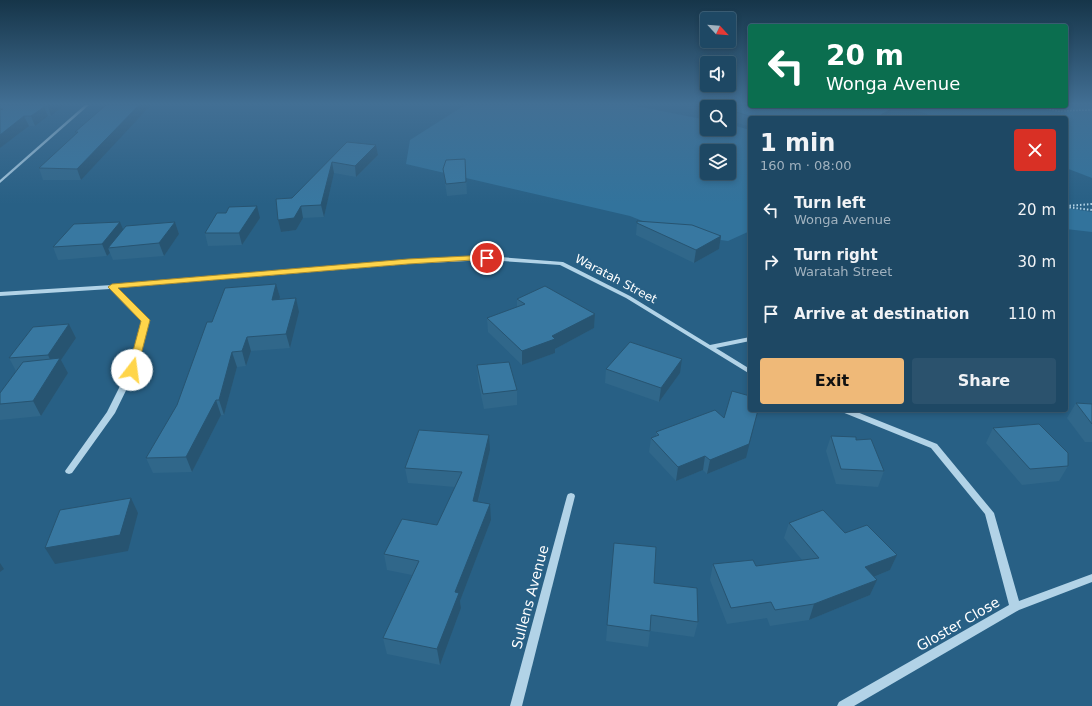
<!DOCTYPE html>
<html lang="en">
<head>
<meta charset="utf-8">
<style>
  :root { --surface:#1e4864; --page:#2b526d; --text:#f1f3f6; --muted:#a1b2bf; --line:#3c6078; --accent:#efb978 }
  body { margin:0; font-family:"DejaVu Sans",sans-serif; background:var(--page); color:var(--text); height:100vh; display:flex; flex-direction:column; font-size:15px; white-space:nowrap }
  * { box-sizing:border-box; margin:0 }
  p { font-size:13px; color:var(--muted) }
  .icon { flex:none; width:22px; height:22px; fill:none; stroke:currentColor; stroke-width:2; stroke-linecap:round; stroke-linejoin:round }
  .map { position:relative; flex:1; overflow:hidden }
  .details { position:absolute; left:748px; top:116px; width:320px; height:296px; display:flex; flex-direction:column; background:var(--surface); border-radius:4px; box-shadow:0 2px 6px #0003,0 0 0 1px var(--line) }
  .details>* { flex:none }
  .top-card { position:absolute; left:748px; top:24px; width:320px; height:84px; border-radius:4px; box-shadow:0 2px 6px #0003,0 0 0 1px var(--line); background:#0b6e4f; color:#fff; overflow:hidden }
  .needle { width:26px; rotate:116deg }
  .buttons { position:absolute; left:700px; top:12px; display:grid; gap:8px }
  .buttons a { display:grid; place-items:center; width:36px; height:36px; border-radius:4px; background:var(--surface); box-shadow:0 2px 6px #0003,0 0 0 1px var(--line); font-size:20px }
  .pin { position:absolute; display:grid; place-items:center; width:34px; height:34px; color:#fff; margin:-17px; border:2px solid #fff; border-radius:50%; box-shadow:0 1px 4px #0007 }
  .me { position:absolute; width:44px; margin:-22px; rotate:15deg; stroke-linejoin:round; filter:drop-shadow(0 0 3px #0008) }
  .turn { display:flex; align-items:center; gap:14px; height:84px; padding:0 12px; font-size:18px }
  .turn .icon { width:52px; height:52px; stroke-width:2.5 }
  .turn b { display:block; font-size:28px; line-height:34px }
  .round { display:grid; place-items:center; flex:none; width:42px; height:42px; border-radius:4px; background:var(--page) }
  .summary { display:flex; align-items:center; justify-content:space-between; height:68px; padding:0 12px }
  h1 { font-size:24px; font-weight:700; line-height:30px }
  .cta { display:flex; gap:8px; margin-top:auto; padding:8px 12px }
  .cta a { flex:1; height:46px; border-radius:4px; background:var(--accent); color:#111; font-size:16px; font-weight:700; line-height:46px; text-align:center }
  .cta a+a { background:var(--page); color:var(--text) }
  ul { padding:0; list-style:none }
  li { display:flex; align-items:center; gap:12px; height:52px; padding:0 12px }
  li div { flex:1 }
  li b { display:block; font-size:15px }
  li em { font-style:normal }
  .map>svg:first-child { display:block }
</style>
</head>
<body>
<div class="map">
<svg width="1092" height="706" viewBox="0 0 1092 706">
  <rect width="100%" height="100%" fill="#286085"/>
  <g fill="#32739c" fill-rule="evenodd">
    <path d="M465 105H631L707 120V129H729V124L750 130V231L728 241 675 234 630 216 406 164 410 140ZM707 151H729V173H707Z"/>
    <path d="M1066 105H1092V178L1066 168V118H937L906 106Z"/>
    <path d="M1066 208 1092 212V232L1066 229Z"/>
  </g>
  <g fill="none" stroke-linecap="round" stroke-linejoin="round">
    <path stroke="#b2d3e7" stroke-width="1.5" stroke-dasharray="1 2" stroke-linecap="butt" d="M1035 106 1058 111 1092 110"/>
    <g stroke="#b2d3e7" stroke-width="2" stroke-dasharray="1.5 2" stroke-linecap="butt">
      <path d="M1066 206 1092 204"/>
      <path d="M1066 207 1092 210"/>
    </g>
    <g fill="#b2d3e7" fill-rule="evenodd">
      <path d="M85 105H89L0 183V180Z"/>
      <path d="M487 256 563 262 630 296 710 345 750 337V341L716 348 750 369V374L626 298 560 265 487 260 408 264 117 288 148 320 136 370 115 413 72 473 69 474 66 473 65 471 107 412 128 370 142 320 110 289 0 296V292L112 285 408 260Z"/>
      <path d="M841 410H852L937 444 994 513 1019 601 1092 574V582L1019 610 854 706H837L839 702 1009 605 985 514 931 448 842 412Z"/>
      <path d="M571 493 574 494 575 496 522 706H510L567 496 568 494Z"/>
    </g>
  </g>
  <g fill="#30678a">
    <path d="M0 105H65L51 116H48L35 126H29L0 148Z"/>
    <path d="M106 105 81 180H43L39 168 76 134 75 132Z"/>
    <path d="M686 105H750V106H882L889 118H750V127L729 120V107H707V113L686 108Z"/>
    <path d="M347 142 376 145 378 155 356 177 334 173 324 217 303 218 296 230 281 232 278 220Z"/>
    <path d="M465 159 467 194 447 196 443 169Z"/>
    <path d="M260 218 242 245 208 246 205 233Z"/>
    <path d="M175 222 179 234 164 256 113 260 110 253 107 256 58 260 53 247 123 230Z"/>
    <path d="M637 223 721 236 719 249 694 263 636 235Z"/>
    <path d="M276 284 280 297 279 299 299 312 290 348 251 351 246 366 237 367 224 415H221L192 472 153 473 146 458 177 405Z"/>
    <path d="M517 299 595 314 594 328 555 349V353L522 365 488 332 487 318 517 307Z"/>
    <path d="M69 324 76 338 61 360 68 373 41 416 0 420V393L16 371 9 358Z"/>
    <path d="M477 365 517 390V405L484 409 478 380Z"/>
    <path d="M606 369 680 373 659 402 605 383Z"/>
    <path d="M1076 403 1092 404V442H1085L1067 418Z"/>
    <path d="M993 428 1068 466 1059 481 1022 485 986 443Z"/>
    <path d="M656 432 746 458 707 474 703 470 676 481 649 452 651 438 656 436Z"/>
    <path d="M831 436 856 440 884 471 878 487 836 484 826 451Z"/>
    <path d="M490 450 478 502 491 520 460 601 461 608 440 665 387 654 383 638 412 575 387 570 384 554 437 525 455 487 408 483 405 468Z"/>
    <path d="M789 523 845 533 897 555 890 570 874 577 877 580 870 595 809 620 770 626 767 618 727 624 710 580 713 564 756 566 802 560 784 538Z"/>
    <path d="M614 543 654 583 698 622 694 637 650 631 648 647 606 641Z"/>
  </g>
  <g fill="#275471">
    <path d="M49 105H65L51 116 48 106Z"/>
    <path d="M139 105H151L81 180 77 169Z"/>
    <path d="M44 107 48 116 35 126 31 116Z"/>
    <path d="M891 109 889 118H876Z"/>
    <path d="M24 116 29 126 0 148V135Z"/>
    <path d="M376 145 378 155 356 177 355 166Z"/>
    <path d="M332 162 334 173 324 217 321 205Z"/>
    <path d="M257 206 260 218 242 245 239 233Z"/>
    <path d="M301 206 303 218 296 230 281 232 278 220Z"/>
    <path d="M120 222 125 234 108 248 110 253 107 256 102 244Z"/>
    <path d="M175 222 179 234 164 256 159 243Z"/>
    <path d="M721 236 719 249 694 263 696 250Z"/>
    <path d="M276 284 280 297 275 314 272 300Z"/>
    <path d="M296 298 299 312 290 348 286 334Z"/>
    <path d="M595 314 594 328 555 349V353L522 365V351L552 336Z"/>
    <path d="M69 324 76 338 61 360 68 373 41 416 33 401 54 368 48 355Z"/>
    <path d="M247 337 251 351 246 366 242 351Z"/>
    <path d="M232 352 237 367 224 415 219 400Z"/>
    <path d="M682 359 680 373 659 402 661 388Z"/>
    <path d="M216 400 221 415 192 472 186 457Z"/>
    <path d="M758 410 746 458 707 474 710 460Z"/>
    <path d="M957 410H963L956 412Z"/>
    <path d="M489 435 490 450 474 517 473 501Z"/>
    <path d="M705 456 703 470 676 481 678 467Z"/>
    <path d="M131 498 138 513 128 551 55 564 45 548Z"/>
    <path d="M490 504 491 520 460 601 461 608 440 665 437 649 455 592Z"/>
    <path d="M897 555 890 570 859 583 865 567Z"/>
    <path d="M0 563 4 569 0 572Z"/>
    <path d="M877 580 870 595 809 620 814 604Z"/>
  </g>
  <g fill="#3878a1" stroke="#275471">
    <path d="M0 105H49L48 106 44 107 31 116H24L0 135V110L3 109H0Z"/>
    <path d="M106 105H139L77 169 39 168 78 132H75Z"/>
    <path d="M714 105 781 106 791 110 799 109 798 107 796 106H882L891 109 876 118H756L729 110V107H721Z"/>
    <path d="M347 142 376 145 355 166 332 162 321 205 301 206 294 218 278 220 276 199 292 198Z"/>
    <path d="M465 159 466 182 446 184 443 169 446 160Z"/>
    <path d="M257 206 239 233H205L217 213H226L229 207Z"/>
    <path d="M637 221 692 225 721 236 696 250 637 223Z"/>
    <path d="M120 222 102 244 53 247 74 224Z"/>
    <path d="M175 222 159 243 108 248 126 226Z"/>
    <path d="M276 284 272 300 296 298 286 334 247 337 242 351 232 352 219 400H216L186 457 146 458 177 405 207 322H212L225 288Z"/>
    <path d="M545 286 595 314 552 336 555 339 522 351 487 318 525 304 517 299Z"/>
    <path d="M69 324 48 355 9 358 33 327Z"/>
    <path d="M630 342 682 359 661 388 606 369Z"/>
    <path d="M60 358 33 401 0 404V393L23 362Z"/>
    <path d="M509 362 517 390 483 394 477 365Z"/>
    <path d="M732 391 750 396V410H758L749 444 710 460 705 456 678 467 651 438 659 435 656 432 715 410 724 418Z"/>
    <path d="M1076 403 1092 404V424Z"/>
    <path d="M1039 424 1068 453V466L1030 469 993 428Z"/>
    <path d="M419 430 489 435 473 501 490 504 455 592 459 593 437 649 383 638 419 561 384 554 402 519 437 525 462 472 405 468Z"/>
    <path d="M831 436 856 437V440L871 439 884 471 841 469Z"/>
    <path d="M131 498 120 535 45 548 60 510Z"/>
    <path d="M823 510 845 533 867 525 897 555 865 567 877 580 814 604 775 610 771 602 731 608 713 564 753 560 756 566 819 558 789 523Z"/>
    <path d="M614 543 656 547 654 583 697 588 698 622 651 615 650 631 607 625Z"/>
  </g>
  <linearGradient id="sky" x2="0" y2="1"><stop stop-color="#163549"/><stop offset="0.51" stop-color="#426f94"/><stop offset="1" stop-color="#426f94" stop-opacity="0"/></linearGradient>
  <rect width="1092" height="204" fill="url(#sky)"/>
  <path fill="#ffd54a" stroke="#a68a30" d="M487 255 489 256V259L408 264 118 288 150 320 137 370 132 373 128 370 141 321 108 287 112 284 408 259Z"/>
  <g text-anchor="middle" stroke-width="4" stroke-linejoin="round" paint-order="stroke">
    <g font-size="12" fill="#fff" stroke="#286085">
      <text transform="translate(616 279) rotate(28)" y="4">Waratah Street</text>
    </g>
    <g font-size="14" fill="#fff" stroke="#286085">
      <text transform="translate(530 597) rotate(-75)" y="5">Sullens Avenue</text>
      <text transform="translate(958 624) rotate(-30)" y="5">Gloster Close</text>
    </g>
  </g>
</svg>
<div class="buttons">
<a><svg class="needle" viewBox="-14 -14 28 28"><path d="M0-13l5 13h-10z" fill="#e53935"/><path d="M0 13l5-13h-10z" fill="#a1b2bf"/></svg></a>
<a><svg class="icon" aria-label="sound" viewBox="0 0 24 24"><path d="M4 9h4l5-4v14l-5-4H4zM17 9q2 3 0 6"/></svg></a>
<a><svg class="icon" aria-label="search" viewBox="0 0 24 24"><circle cx="10" cy="10" r="6"/><path d="M15 15l6 6"/></svg></a>
<a><svg class="icon" aria-label="layers" viewBox="0 0 24 24"><path d="M12 4l9 5-9 5-9-5zM3 14l9 5 9-5"/></svg></a>
</div>
<div class="pin" style="left:487px;top:258px;background:#d93025"><svg class="icon" aria-label="arrive" viewBox="0 0 24 24"><path d="M6 21V4h12l-3 4 3 4H6"/></svg></div>
<svg class="me" style="left:132px;top:370px" viewBox="-20 -20 40 40"><circle r="19" fill="#fff"/><path d="M0-13L10 11 0 6-10 11z" fill="#ffd54a"/></svg>
<div class="top-card">
<div class="turn"><svg class="icon" aria-label="left" viewBox="0 0 24 24"><path d="M17 20v-9H6M10 6l-5 5 5 5"/></svg><div><b>20 m</b>Wonga Avenue</div></div>
</div>
<section class="details">
<div class="summary"><div><h1>1 min</h1><p>160 m · 08:00</p></div><a class="round" style="background:#d93025;color:#fff"><svg class="icon" aria-label="close" viewBox="0 0 24 24"><path d="M6 6l12 12M18 6L6 18"/></svg></a></div>
<ul>
<li><svg class="icon" aria-label="left" viewBox="0 0 24 24"><path d="M17 20v-9H6M10 6l-5 5 5 5"/></svg><div><b>Turn left</b><p>Wonga Avenue</p></div><em>20 m</em></li>
<li><svg class="icon" aria-label="right" viewBox="0 0 24 24"><path d="M7 20v-9h11M14 6l5 5-5 5"/></svg><div><b>Turn right</b><p>Waratah Street</p></div><em>30 m</em></li>
<li><svg class="icon" aria-label="arrive" viewBox="0 0 24 24"><path d="M6 21V4h12l-3 4 3 4H6"/></svg><div><b>Arrive at destination</b></div><em>110 m</em></li>
</ul>
<div class="cta"><a>Exit</a><a>Share</a></div>
</section>
</div>
</body>
</html>
